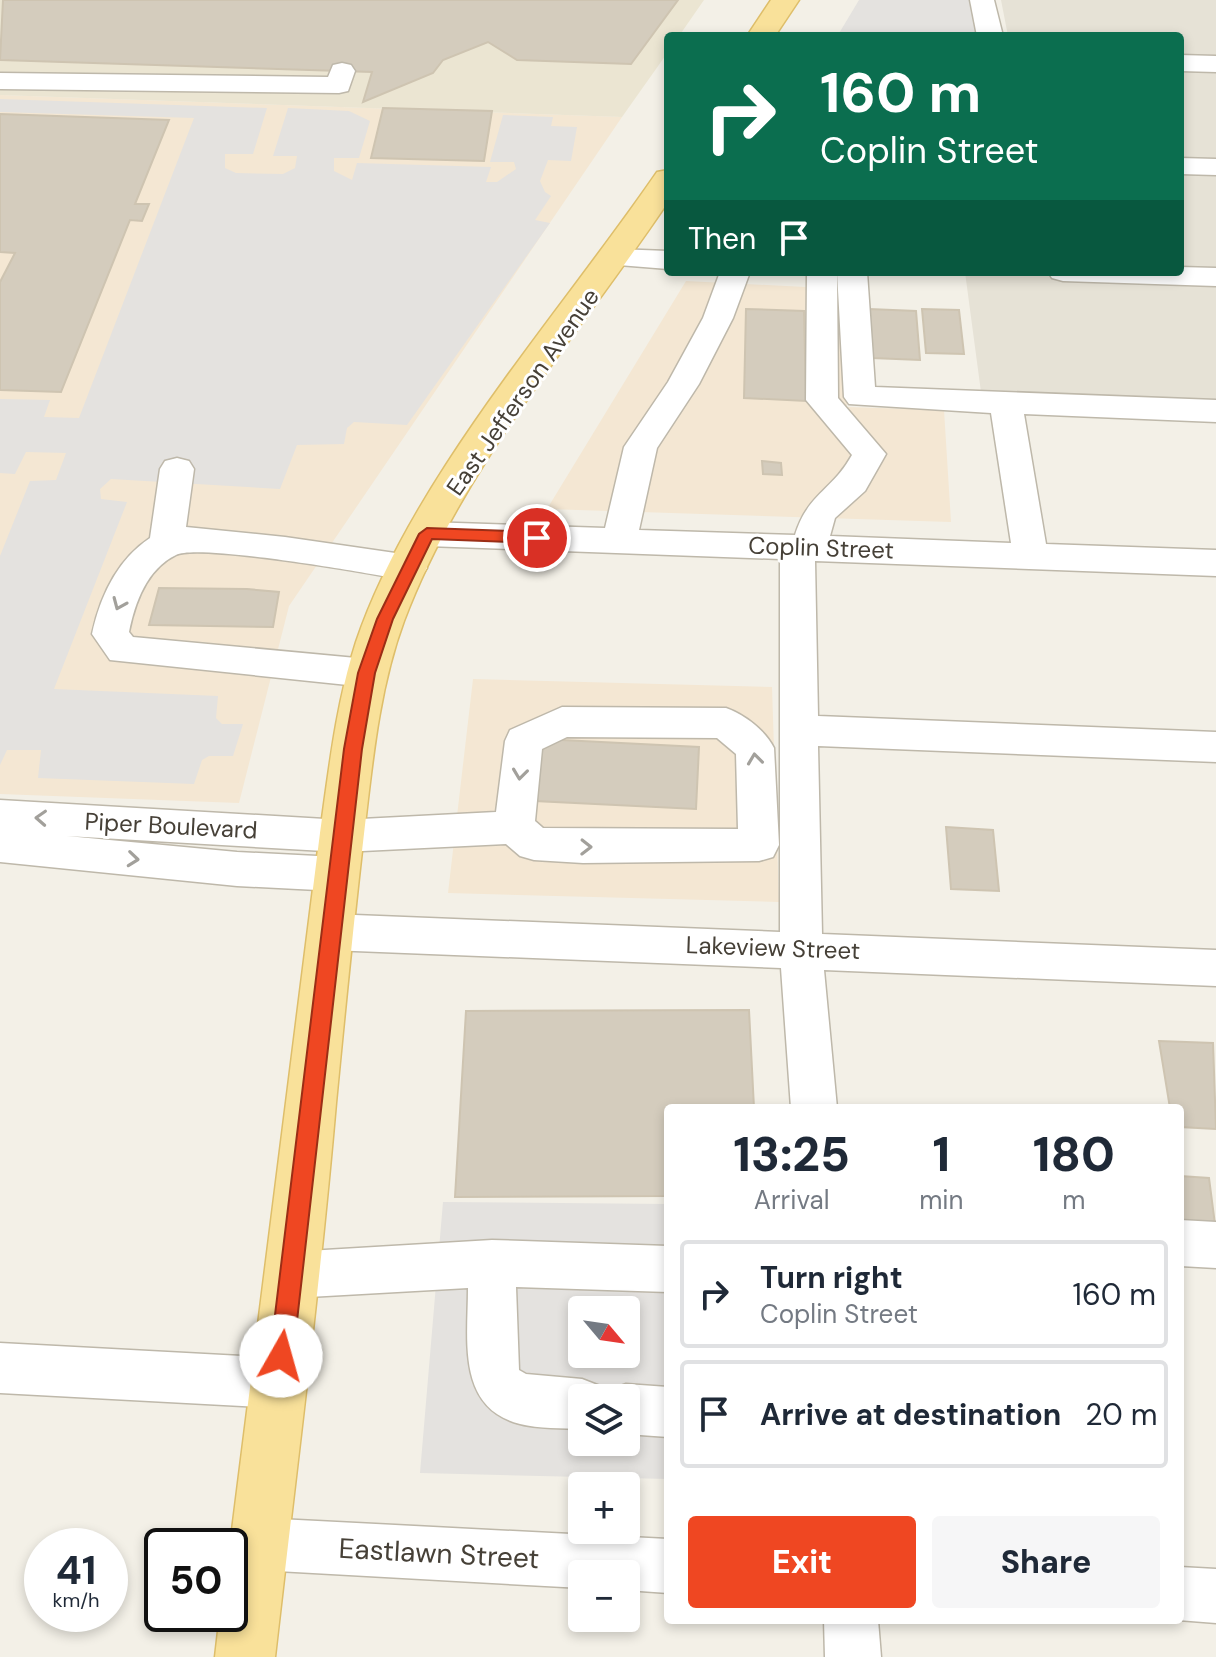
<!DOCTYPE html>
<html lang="en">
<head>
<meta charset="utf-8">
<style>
  :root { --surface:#fff; --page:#f6f6f7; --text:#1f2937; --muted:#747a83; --line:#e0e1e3; --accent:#ef4722 }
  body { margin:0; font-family:"DM Sans",sans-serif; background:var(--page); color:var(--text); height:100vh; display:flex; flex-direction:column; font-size:30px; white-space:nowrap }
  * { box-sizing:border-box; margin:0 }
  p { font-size:26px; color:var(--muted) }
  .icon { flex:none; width:44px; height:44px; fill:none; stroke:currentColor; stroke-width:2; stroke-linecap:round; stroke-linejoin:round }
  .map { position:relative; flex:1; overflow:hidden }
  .sheet { position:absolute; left:664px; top:1104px; width:520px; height:520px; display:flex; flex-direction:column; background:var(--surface); border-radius:8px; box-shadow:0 4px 12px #0003 }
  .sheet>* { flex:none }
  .top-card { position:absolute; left:664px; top:32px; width:520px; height:244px; border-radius:8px; box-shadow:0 4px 12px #0003; background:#0b6e4f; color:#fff; overflow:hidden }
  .needle { width:52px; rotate:119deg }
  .controls { position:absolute; left:568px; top:1296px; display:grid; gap:16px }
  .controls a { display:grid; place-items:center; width:72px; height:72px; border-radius:8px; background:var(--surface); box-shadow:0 4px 12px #0003; font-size:40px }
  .speed { position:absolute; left:24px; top:1528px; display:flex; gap:16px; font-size:40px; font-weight:700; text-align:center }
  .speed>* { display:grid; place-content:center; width:104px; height:104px; border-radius:50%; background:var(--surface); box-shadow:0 4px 12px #0003; line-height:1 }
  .speed small { font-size:20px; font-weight:400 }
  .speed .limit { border:4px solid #111; border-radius:12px; background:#fff; color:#111 }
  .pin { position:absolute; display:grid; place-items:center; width:68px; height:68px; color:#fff; margin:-34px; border:4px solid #fff; border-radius:50%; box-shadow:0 2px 8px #0007 }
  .me { position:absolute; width:88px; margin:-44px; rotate:7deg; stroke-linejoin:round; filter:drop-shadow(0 0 6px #0008) }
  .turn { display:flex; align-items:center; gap:28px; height:168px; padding:0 24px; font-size:36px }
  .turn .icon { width:104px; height:104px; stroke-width:2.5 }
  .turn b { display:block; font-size:56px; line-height:68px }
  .then { display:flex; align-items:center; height:76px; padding:0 24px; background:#0003; gap:16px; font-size:30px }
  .eta { display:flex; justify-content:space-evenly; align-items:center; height:136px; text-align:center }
  .eta b { font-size:48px; font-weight:800; line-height:56px }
  .primary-button { display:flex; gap:16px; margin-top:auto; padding:16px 24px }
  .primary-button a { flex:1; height:92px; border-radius:8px; background:var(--accent); color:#fff; font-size:32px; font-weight:800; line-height:92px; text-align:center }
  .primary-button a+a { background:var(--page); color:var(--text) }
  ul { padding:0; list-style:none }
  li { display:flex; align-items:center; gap:24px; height:108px; margin:0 16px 12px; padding:0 8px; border:4px solid var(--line); border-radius:8px }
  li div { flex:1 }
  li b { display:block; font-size:30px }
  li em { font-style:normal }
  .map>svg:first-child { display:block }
</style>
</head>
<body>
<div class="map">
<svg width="1216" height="1657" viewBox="0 0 1216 1657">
  <rect width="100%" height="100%" fill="#f3f0e7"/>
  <path fill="#e6e2d6" d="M1001 0H1216V400L981 392 965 272H1180V36H1008Z"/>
  <g fill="#f4e7d3">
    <path d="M0 95 622 117 289 606 239 803 0 794Z"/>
    <path d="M686 281 844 289 847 407 944 410 951 522 547 509Z"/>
    <path d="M473 679 772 687 779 902 448 893Z"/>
  </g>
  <path fill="#ebe5d2" d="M0 0H704L679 36H668V52L622 117 0 95Z"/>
  <g fill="#e4e2df" fill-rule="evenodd">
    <path d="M859 0H972L979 36 838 35Z"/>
    <path d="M0 99 267 108 253 154H225V168L236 173 283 174 295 168 297 156H273L288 108 349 111 370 121 359 158H334V171L352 180 357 163 491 167 486 182H497L516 169 514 162H490L503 115 553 117 551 126 577 127 571 161 548 160 540 181 545 192 551 196 535 220 550 223 407 425 354 422 347 428 344 444 297 445 280 489 111 479 100 489 101 499 127 502 54 689 218 696 216 718 222 724H243L233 756H209L202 760 194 784 38 778 41 750H7L0 765V556L30 481 56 480 66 453 26 452 15 474 0 473V399L50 400 44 417 79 418 194 118 0 112Z"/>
    <path d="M443 1202 668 1204V1479L420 1473ZM582 1310H626V1354H582ZM582 1398H626V1442H582Z"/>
  </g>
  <g fill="#d4ccbd" stroke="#cec4b1" stroke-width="2">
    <path d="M3 0H678L631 64 517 60 488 42 443 60 433 73 363 102 372 72 0 60Z"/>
    <path d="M383 108 492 111 484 161 371 158Z"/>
    <path d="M0 114 169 120 135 204H149L142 221 130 220 61 392 0 390V282L15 253 0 252Z"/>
    <path d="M746 309 804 311 806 401 744 398Z"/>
    <path d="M869 309 916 311 920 360 872 358Z"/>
    <path d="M922 309 959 310 964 354 926 353Z"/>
    <path d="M762 461 781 463 782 475 763 474Z"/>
    <path d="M159 588 247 589 279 592 273 627 149 625Z"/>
    <path d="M542 739 699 747 696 809 535 801Z"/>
    <path d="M946 827 993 830 999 891 951 889Z"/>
    <path d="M749 1010 754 1108H668V1196L455 1197 466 1011Z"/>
    <path d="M1159 1041 1213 1043 1216 1129 1180 1127V1108H1170Z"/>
    <path d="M1180 1176 1209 1178 1216 1232 1182 1230Z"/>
  </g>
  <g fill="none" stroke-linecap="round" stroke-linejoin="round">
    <g stroke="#beb8aa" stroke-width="3">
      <g id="minor">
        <path d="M970 0H994L1003 36H977Z"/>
        <path d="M1180 55 1216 56V72L1180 71Z"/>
        <path d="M342 63 351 65 355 71 348 91 339 93 0 89V73L328 77 333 65Z"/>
        <path d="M1180 158 1216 159V175L1180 174Z"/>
        <path d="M616 249 668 251V269L606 264 601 258 606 252Z"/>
        <path d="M1180 267 1216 268V286L1063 281 1052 278 1048 272H1180Z"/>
        <path d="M720 272H750L733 318 699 384 657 448 639 530 795 535C808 493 832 491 852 455L806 400 807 272H837L838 398 886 454 865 491 835 518 830 536 1011 543 991 413 849 404 844 397 837 272H867L875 387 1216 400V422L1024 414 1046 544 1216 550V576L815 561 818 716 1216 732V762L818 746 822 934 1216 950V986L824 970 837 1108H791L781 968 330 950 315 945 309 932 315 919 330 914 780 932V559L427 546 415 543 410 534 415 525 427 522 605 528 624 447 668 382 703 318Z"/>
        <path d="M177 458 189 461 194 469 186 527 285 537 409 555 421 559 427 568 421 577 409 581C374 574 198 543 176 555 147 569 135 602 129 632L133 637 367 659 380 663 386 673 380 683 367 687 110 660 92 634C100 597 117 560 150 538L160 469 165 461Z"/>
        <path d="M562 707 726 708C745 715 765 730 774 748L779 845 773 857 759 861 583 863 534 860 520 856 506 844 342 852 67 836 237 852 337 857 351 862 357 874 351 886 337 891 237 886 0 862V800L342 820 496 812 505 741 510 730ZM567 737 717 738 736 754 738 829 543 828 535 821 542 749Z"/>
        <path d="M1180 1220 1216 1222V1268L1180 1266Z"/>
        <path d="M492 1240 668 1246V1292L516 1287 519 1370 526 1374 582 1379 600 1386 605 1398H582V1429C562 1428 539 1429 520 1424 456 1408 468 1339 468 1288L291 1298 274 1292 267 1275 274 1258 291 1252Z"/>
        <path d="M0 1343 278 1358 296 1365 303 1383 296 1401 278 1408 0 1393Z"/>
        <path d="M626 1384 668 1387V1437L626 1434V1398H605L608 1391Z"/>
        <path d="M259 1518 668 1539V1593L626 1590V1574H582V1588L259 1570 240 1563 233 1544 240 1525Z"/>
        <path d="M1180 1567 1216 1569V1623L1178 1620Z"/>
        <path d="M824 1620H878L881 1657H825Z"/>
      </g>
    </g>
    <g stroke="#debe6a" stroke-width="3">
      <g id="major">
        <path d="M771 0H799L775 36H747Z"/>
        <path d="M668 170V202C577 337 462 467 404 621 380 686 373 756 365 825 354 918 345 1010 336 1103 320 1288 296 1472 275 1657H215L220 1614H230V1546L320 833C329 769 336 704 356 642 411 479 559 315 657 172Z"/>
      </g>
    </g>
    <use href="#minor" fill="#fff" fill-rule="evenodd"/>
    <use href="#major" fill="#f9e19a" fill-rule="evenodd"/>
  </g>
  <defs><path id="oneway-chevron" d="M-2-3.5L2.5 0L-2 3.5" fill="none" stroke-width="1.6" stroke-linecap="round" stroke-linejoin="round" transform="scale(2)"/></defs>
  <g stroke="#a2a09b">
    <use href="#oneway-chevron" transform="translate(119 604) rotate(113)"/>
    <use href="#oneway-chevron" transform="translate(755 759) rotate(-97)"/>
    <use href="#oneway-chevron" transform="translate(520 774) rotate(97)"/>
    <use href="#oneway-chevron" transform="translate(41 818) rotate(-177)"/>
    <use href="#oneway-chevron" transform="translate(586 847) rotate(1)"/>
    <use href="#oneway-chevron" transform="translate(133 859) rotate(6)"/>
  </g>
  <path fill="#ef4722" stroke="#9b2e16" stroke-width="2" d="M427 528 537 532 545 538 537 543 432 539 393 619 375 673 362 749 293 1356 289 1364 281 1367 273 1364 270 1356 344 749 358 673 377 619 419 534Z"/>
  <g text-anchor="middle" stroke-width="6" stroke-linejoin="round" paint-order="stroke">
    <g font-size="24" fill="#464037" stroke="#fff">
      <text transform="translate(523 392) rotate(-55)" y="8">East Jefferson Avenue</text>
      <text transform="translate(821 548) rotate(2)" y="8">Coplin Street</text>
      <text transform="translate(171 826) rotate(3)" y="8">Piper Boulevard</text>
      <text transform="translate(773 948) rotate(2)" y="8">Lakeview Street</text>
    </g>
    <g font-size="28" fill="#464037" stroke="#fff">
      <text transform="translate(439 1553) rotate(3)" y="10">Eastlawn Street</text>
    </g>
  </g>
</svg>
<div class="controls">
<a><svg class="needle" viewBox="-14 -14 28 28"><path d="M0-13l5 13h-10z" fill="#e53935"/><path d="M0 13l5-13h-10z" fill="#747a83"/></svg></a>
<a><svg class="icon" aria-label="layers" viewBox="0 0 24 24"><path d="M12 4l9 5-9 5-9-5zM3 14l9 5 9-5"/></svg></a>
<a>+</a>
<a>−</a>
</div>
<div class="speed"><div>41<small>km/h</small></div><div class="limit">50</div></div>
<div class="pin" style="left:537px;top:538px;background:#d93025"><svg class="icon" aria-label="arrive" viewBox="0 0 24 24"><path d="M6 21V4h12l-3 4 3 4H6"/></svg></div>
<svg class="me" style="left:281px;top:1356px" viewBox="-20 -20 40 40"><circle r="19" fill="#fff"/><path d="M0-13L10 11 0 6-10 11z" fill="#ef4722"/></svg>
<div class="top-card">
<div class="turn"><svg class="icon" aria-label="right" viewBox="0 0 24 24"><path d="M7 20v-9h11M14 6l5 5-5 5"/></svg><div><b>160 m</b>Coplin Street</div></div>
<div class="then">Then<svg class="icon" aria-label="arrive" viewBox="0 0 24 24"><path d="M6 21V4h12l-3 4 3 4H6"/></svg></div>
</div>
<section class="sheet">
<div class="eta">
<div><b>13:25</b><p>Arrival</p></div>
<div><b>1</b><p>min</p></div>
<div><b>180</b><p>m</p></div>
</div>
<ul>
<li><svg class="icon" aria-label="right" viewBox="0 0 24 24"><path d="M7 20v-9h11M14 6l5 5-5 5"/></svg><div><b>Turn right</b><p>Coplin Street</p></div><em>160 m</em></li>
<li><svg class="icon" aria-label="arrive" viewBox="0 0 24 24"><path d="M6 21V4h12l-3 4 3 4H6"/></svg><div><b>Arrive at destination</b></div><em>20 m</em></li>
</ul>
<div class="primary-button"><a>Exit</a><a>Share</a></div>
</section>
</div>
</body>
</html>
